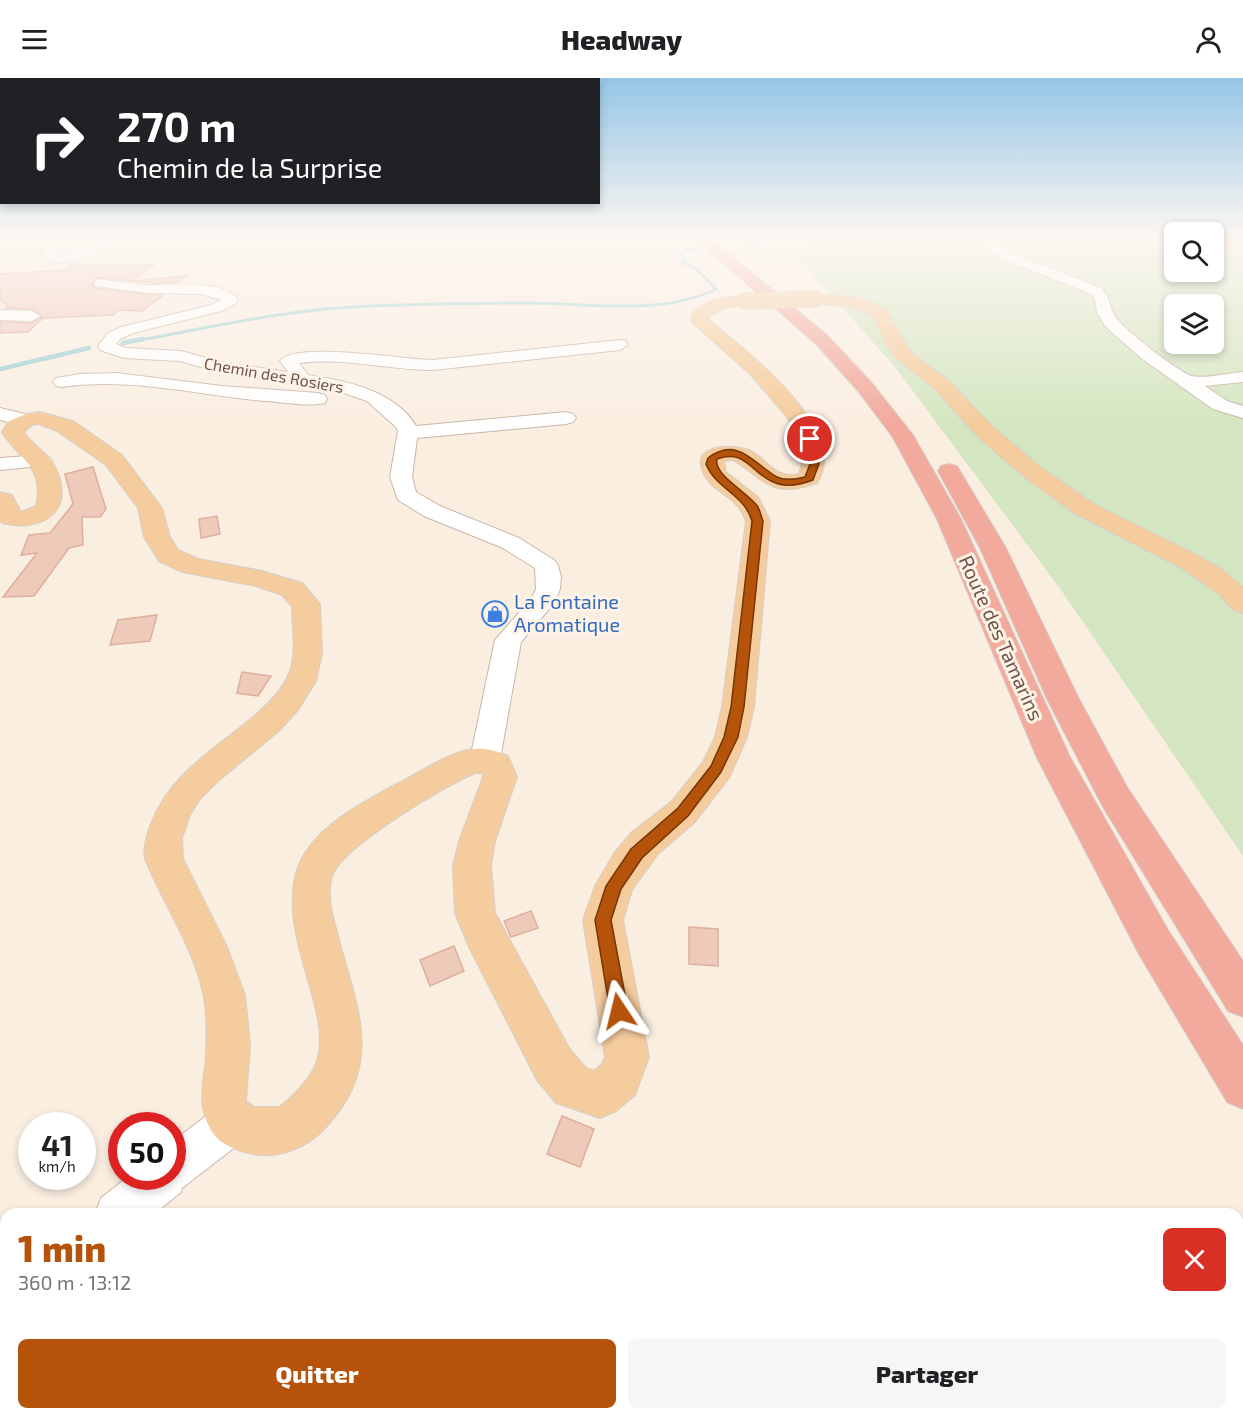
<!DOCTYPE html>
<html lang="fr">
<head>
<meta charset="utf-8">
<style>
  :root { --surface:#fff; --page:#f6f6f6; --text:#202124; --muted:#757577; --accent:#b45309 }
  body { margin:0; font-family:"Exo 2",sans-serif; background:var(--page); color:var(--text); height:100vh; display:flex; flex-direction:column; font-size:22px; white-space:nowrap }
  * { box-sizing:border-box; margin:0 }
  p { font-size:20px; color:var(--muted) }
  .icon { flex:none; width:33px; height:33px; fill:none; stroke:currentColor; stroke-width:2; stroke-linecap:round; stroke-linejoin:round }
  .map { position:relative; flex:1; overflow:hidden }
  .sheet { position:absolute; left:0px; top:1130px; width:1244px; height:212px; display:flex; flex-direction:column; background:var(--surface); border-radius:18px 18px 0 0; box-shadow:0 3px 9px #0003 }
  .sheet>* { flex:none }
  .banner { position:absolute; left:0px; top:0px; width:600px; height:126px; box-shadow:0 3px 9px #0003; background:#202124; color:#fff; overflow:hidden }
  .tools { position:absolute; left:1164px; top:144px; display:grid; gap:12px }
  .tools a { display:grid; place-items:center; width:60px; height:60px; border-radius:9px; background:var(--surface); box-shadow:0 3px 9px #0003; font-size:30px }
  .speed { position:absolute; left:18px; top:1034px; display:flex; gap:12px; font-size:30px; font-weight:700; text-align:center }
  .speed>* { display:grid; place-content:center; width:78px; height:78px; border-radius:50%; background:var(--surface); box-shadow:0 3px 9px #0003; line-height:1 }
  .speed small { font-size:15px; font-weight:400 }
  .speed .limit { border:9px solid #d22; background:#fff; color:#111 }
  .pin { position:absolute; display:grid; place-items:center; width:51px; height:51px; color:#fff; margin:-26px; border:3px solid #fff; border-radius:50%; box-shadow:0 2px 6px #0007 }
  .me { position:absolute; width:66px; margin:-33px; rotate:350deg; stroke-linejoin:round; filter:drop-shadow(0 0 4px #0008) }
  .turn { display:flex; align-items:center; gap:21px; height:126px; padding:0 18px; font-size:27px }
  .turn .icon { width:78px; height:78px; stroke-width:2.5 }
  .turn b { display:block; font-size:42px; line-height:51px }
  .round { display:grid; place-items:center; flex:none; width:63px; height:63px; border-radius:9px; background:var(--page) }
  .summary { display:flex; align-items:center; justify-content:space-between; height:102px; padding:0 18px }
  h1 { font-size:36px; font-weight:800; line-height:45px; color:var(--accent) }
  .button { display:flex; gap:12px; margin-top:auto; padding:12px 18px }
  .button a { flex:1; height:69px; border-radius:9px; background:var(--accent); color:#fff; font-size:24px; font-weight:800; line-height:69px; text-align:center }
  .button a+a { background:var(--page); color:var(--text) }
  header { display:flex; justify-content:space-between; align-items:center; height:78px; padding:0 18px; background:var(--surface); font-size:27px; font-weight:800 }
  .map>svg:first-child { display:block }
</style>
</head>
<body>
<header><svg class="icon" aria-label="menu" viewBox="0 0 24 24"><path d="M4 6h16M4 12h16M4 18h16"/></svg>Headway<svg class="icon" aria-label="person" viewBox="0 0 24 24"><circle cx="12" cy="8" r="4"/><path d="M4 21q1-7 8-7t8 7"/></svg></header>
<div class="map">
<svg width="1243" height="1340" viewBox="0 0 1243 1340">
  <rect width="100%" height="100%" fill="#faeee1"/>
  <path fill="#d4e6c1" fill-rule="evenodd" d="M811 159H1174V194H1214V159H1243V778L1061 512 895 289 799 181ZM1174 226H1214V266H1174Z"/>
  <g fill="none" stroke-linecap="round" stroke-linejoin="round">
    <g stroke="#9fd0d3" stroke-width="3">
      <path d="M745 165 789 159"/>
      <path d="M135 263C212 249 290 231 368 228 421 226 475 225 528 225 585 225 663 238 716 211L697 191 681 184 688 182 678 175 698 170"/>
    </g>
    <g stroke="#9fd0d3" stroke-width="4.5">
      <path d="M123 265 143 261"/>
      <path d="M0 291 89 270"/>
    </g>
  </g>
  <g fill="#eecabb" stroke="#dfaf9c" stroke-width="1.5">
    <path d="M72 187H154L133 203 186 198 179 204 158 205 96 200 92 206 96 210 162 218 142 233 118 232 114 237 43 240 28 254 0 255V244L32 245 42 239 32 231 6 230 8 228 0 221V196L66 192Z"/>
    <path d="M93 389 106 431 100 439H82L83 467 69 470 34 518 3 519 37 475 21 477 29 457 50 455 73 426 65 396Z"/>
    <path d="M217 438 220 456 201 460 199 441Z"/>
    <path d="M157 537 150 563 110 567 118 542Z"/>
    <path d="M242 594 271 598 258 618 237 615Z"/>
    <path d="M531 833 538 850 511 859 504 843Z"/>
    <path d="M689 849 718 851V888L689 886Z"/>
    <path d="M454 868 464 893 430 908 420 882Z"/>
    <path d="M562 1038 594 1051 580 1089 547 1076Z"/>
  </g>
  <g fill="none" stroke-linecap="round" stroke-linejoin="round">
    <g stroke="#cab5a9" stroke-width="2">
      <g id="minor">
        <path d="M38 159H51L59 177C84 175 93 159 120 159 103 176 70 189 46 183Z"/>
        <path d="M984 159 991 160 1012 175 1101 210C1112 222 1109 232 1118 242 1126 253 1181 296 1192 298 1205 301 1229 295 1243 294V304L1205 308 1227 323 1243 328V340L1213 331 1141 280 1106 249 1097 235 1095 221 1091 216 1002 181 981 166 979 163Z"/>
        <path d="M101 201C116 203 132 206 148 207 172 208 220 200 238 221L234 227 221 233 133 255 120 261 116 266 126 270 181 273 221 284 288 294 280 283C295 263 405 282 433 282L620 262 626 263 628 267 620 272 433 292C389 292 343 279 299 285L308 297C344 302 396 313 416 348L566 334 573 336 576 340 573 344 566 346 417 360 412 399 416 414 440 428 519 460 554 482 558 487 561 499 560 511 555 524 521 564 500 681 496 689 485 692 474 689 470 681 495 562 531 521 536 511 535 490 503 470 424 438 398 422 390 399 398 353 396 349 367 323 332 311 219 294 180 283 124 280 100 272 98 268 108 255 121 249 211 227 221 222 201 216 148 215 96 208 94 205 96 202Z"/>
        <path d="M0 232 32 233 40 238 32 243 0 242Z"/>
        <path d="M116 295 222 308 318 315 325 317 327 321 325 325C306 329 283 324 265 323 198 317 129 299 62 309L56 308 53 304 56 300 80 296Z"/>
        <path d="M0 330 33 338 36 342 33 346 26 348 0 342Z"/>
        <path d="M42 377 49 379 52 383 49 387 0 392V380Z"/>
        <path d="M233 1023 248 1029 254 1044 248 1059 182 1110 181 1114 154 1136H95L101 1120 129 1098H172V1064L218 1029Z"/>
        <path d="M6 1220V1275L0 1278V1223Z"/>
      </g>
    </g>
    <g stroke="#d7cfcc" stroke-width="2">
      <g id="major">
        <path d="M816 216 853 219 873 224 885 231 911 274 949 303 993 349 1044 392 1094 426 1201 479 1221 491 1243 509V535L1233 532 1220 517 1182 490 1076 436 1028 402 977 358 935 311 898 282 887 267 873 238 853 229 810 225 808 221 810 217Z"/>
        <path d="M743 218 751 223 749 227 724 230 709 239 710 243C745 271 852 354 817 405 770 421 768 403 733 382L724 383 726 394 758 419 770 443 754 629 747 659 729 700 695 744 658 776 632 812 623 842 649 979 635 1017 616 1033 600 1040 556 1025 537 1002 469 869 455 835 453 788 459 763 483 699 482 695H476C447 706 344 768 333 796 326 814 332 836 337 854 355 927 387 984 326 1049 311 1066 285 1079 262 1077 245 1076 219 1068 211 1052 196 1025 204 1006 206 977 207 958 207 938 204 919 194 870 164 827 145 781 143 769 146 758 151 746 169 698 209 675 247 644 262 632 278 618 287 600 298 579 292 550 292 528L282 517 256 508 182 494 159 483 144 459 138 430 106 387 57 353 39 346 32 347 24 354C32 368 48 374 55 389 77 433 42 455 2 445L0 442V414L12 417 21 434 36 428C45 388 19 382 2 354L9 343 26 336 40 334 73 343 122 377 162 430 170 459 178 472 198 481 262 493 302 505 320 526 322 575 316 603 298 632 280 652 218 703 200 721 190 737 182 760 183 781 227 869 245 917 250 966 246 1023 254 1029H280C293 1017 308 1004 315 988 325 965 318 938 312 916 300 873 279 817 305 775 329 738 378 717 415 696 447 679 472 660 508 678L517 699 495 763 491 788 495 835 569 970 586 990 594 993 602 986 605 979 583 842 595 808 615 774 632 754 671 724 703 684 715 659 722 629 746 443C736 415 709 415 702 391 693 365 737 366 751 373 762 379 769 390 781 395 787 398 792 397 799 396L803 381 798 360 787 339 751 297 693 245 691 238C704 221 724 219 743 218Z"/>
      </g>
    </g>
    <g stroke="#d7cfcc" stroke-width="2">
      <g id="highway">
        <path d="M693 159H709L827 257 872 305 913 357 961 441 1070 679 1168 852 1243 967V1031L1227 1024 1140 878 1037 680 937 441 892 358 858 313 815 265Z"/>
        <path d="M949 386 957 388 960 393 1006 470 1079 621 1127 709 1243 883V939L1228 933 1103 729 1047 621 980 470 938 393 941 388Z"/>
      </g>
    </g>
    <use href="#minor" fill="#fff" fill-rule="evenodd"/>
    <use href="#major" fill="#f5cc9d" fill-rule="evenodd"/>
    <use href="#highway" fill="#f1aa9c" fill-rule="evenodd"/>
    <g stroke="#d7cfcc" stroke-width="17" stroke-linecap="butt">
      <path id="major-bridge" d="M743 223 816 221"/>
    </g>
    <use href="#major-bridge" stroke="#f5cc9d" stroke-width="16"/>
  </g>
  <linearGradient id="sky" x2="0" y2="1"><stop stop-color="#95c6e6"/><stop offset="0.46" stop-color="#fdf7f2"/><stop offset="1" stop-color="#fdf7f2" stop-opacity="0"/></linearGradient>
  <rect width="1243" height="347" fill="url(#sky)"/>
  <path fill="#b45309" stroke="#753606" stroke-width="1.5" d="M810 358 815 361 819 386 813 402C800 407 784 410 771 403 750 393 745 371 717 381 713 397 749 415 758 429 760 433 761 438 763 443L744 629 738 659 721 694 688 738 642 780 621 811 611 842 628 933 625 939 619 942 613 939 610 933 595 842 606 808 631 771 678 730 711 688 724 659 731 629 752 443C745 417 715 410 706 386L708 380C738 357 755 387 777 399 785 403 797 401 805 399L810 386 806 361Z"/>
  <defs>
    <g id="shop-ring" transform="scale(1.35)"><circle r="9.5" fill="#fef3e7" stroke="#3f7fe0" stroke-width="1.5"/><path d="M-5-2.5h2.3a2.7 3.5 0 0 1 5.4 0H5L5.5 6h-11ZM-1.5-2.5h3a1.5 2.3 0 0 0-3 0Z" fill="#3f7fe0"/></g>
  </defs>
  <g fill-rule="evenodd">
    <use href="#shop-ring" x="495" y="536"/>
  </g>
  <g text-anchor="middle" stroke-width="6" stroke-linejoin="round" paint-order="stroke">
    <g font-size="16" fill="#70544a" stroke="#fef3e7">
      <text transform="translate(274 297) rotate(10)" y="6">Chemin des Rosiers</text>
    </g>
    <g font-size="20" fill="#366cbe" stroke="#fef3e7" text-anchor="start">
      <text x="514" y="531">La Fontaine<tspan x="514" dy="23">Aromatique</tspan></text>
    </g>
    <g font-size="20" fill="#70544a" stroke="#fef3e7">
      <text transform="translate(1001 560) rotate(66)" y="7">Route des Tamarins</text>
    </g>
  </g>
</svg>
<div class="tools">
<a><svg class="icon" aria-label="search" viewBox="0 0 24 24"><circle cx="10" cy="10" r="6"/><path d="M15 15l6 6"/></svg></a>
<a><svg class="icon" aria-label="layers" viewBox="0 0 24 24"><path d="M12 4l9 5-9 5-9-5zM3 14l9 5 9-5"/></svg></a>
</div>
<div class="speed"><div>41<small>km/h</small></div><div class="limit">50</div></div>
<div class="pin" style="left:810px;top:361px;background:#d93025"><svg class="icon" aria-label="arrive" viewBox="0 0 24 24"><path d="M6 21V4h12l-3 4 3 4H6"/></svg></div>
<svg class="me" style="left:619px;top:933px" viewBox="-20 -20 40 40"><path d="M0-17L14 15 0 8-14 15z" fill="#b45309" stroke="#fff" stroke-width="4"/></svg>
<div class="banner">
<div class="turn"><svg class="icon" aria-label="right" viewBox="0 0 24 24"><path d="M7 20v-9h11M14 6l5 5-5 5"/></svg><div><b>270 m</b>Chemin de la Surprise</div></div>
</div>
<section class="sheet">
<div class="summary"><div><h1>1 min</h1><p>360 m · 13:12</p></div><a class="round" style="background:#d93025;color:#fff"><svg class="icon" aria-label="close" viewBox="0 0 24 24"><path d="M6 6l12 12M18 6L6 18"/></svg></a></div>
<div class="button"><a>Quitter</a><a>Partager</a></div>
</section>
</div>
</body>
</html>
